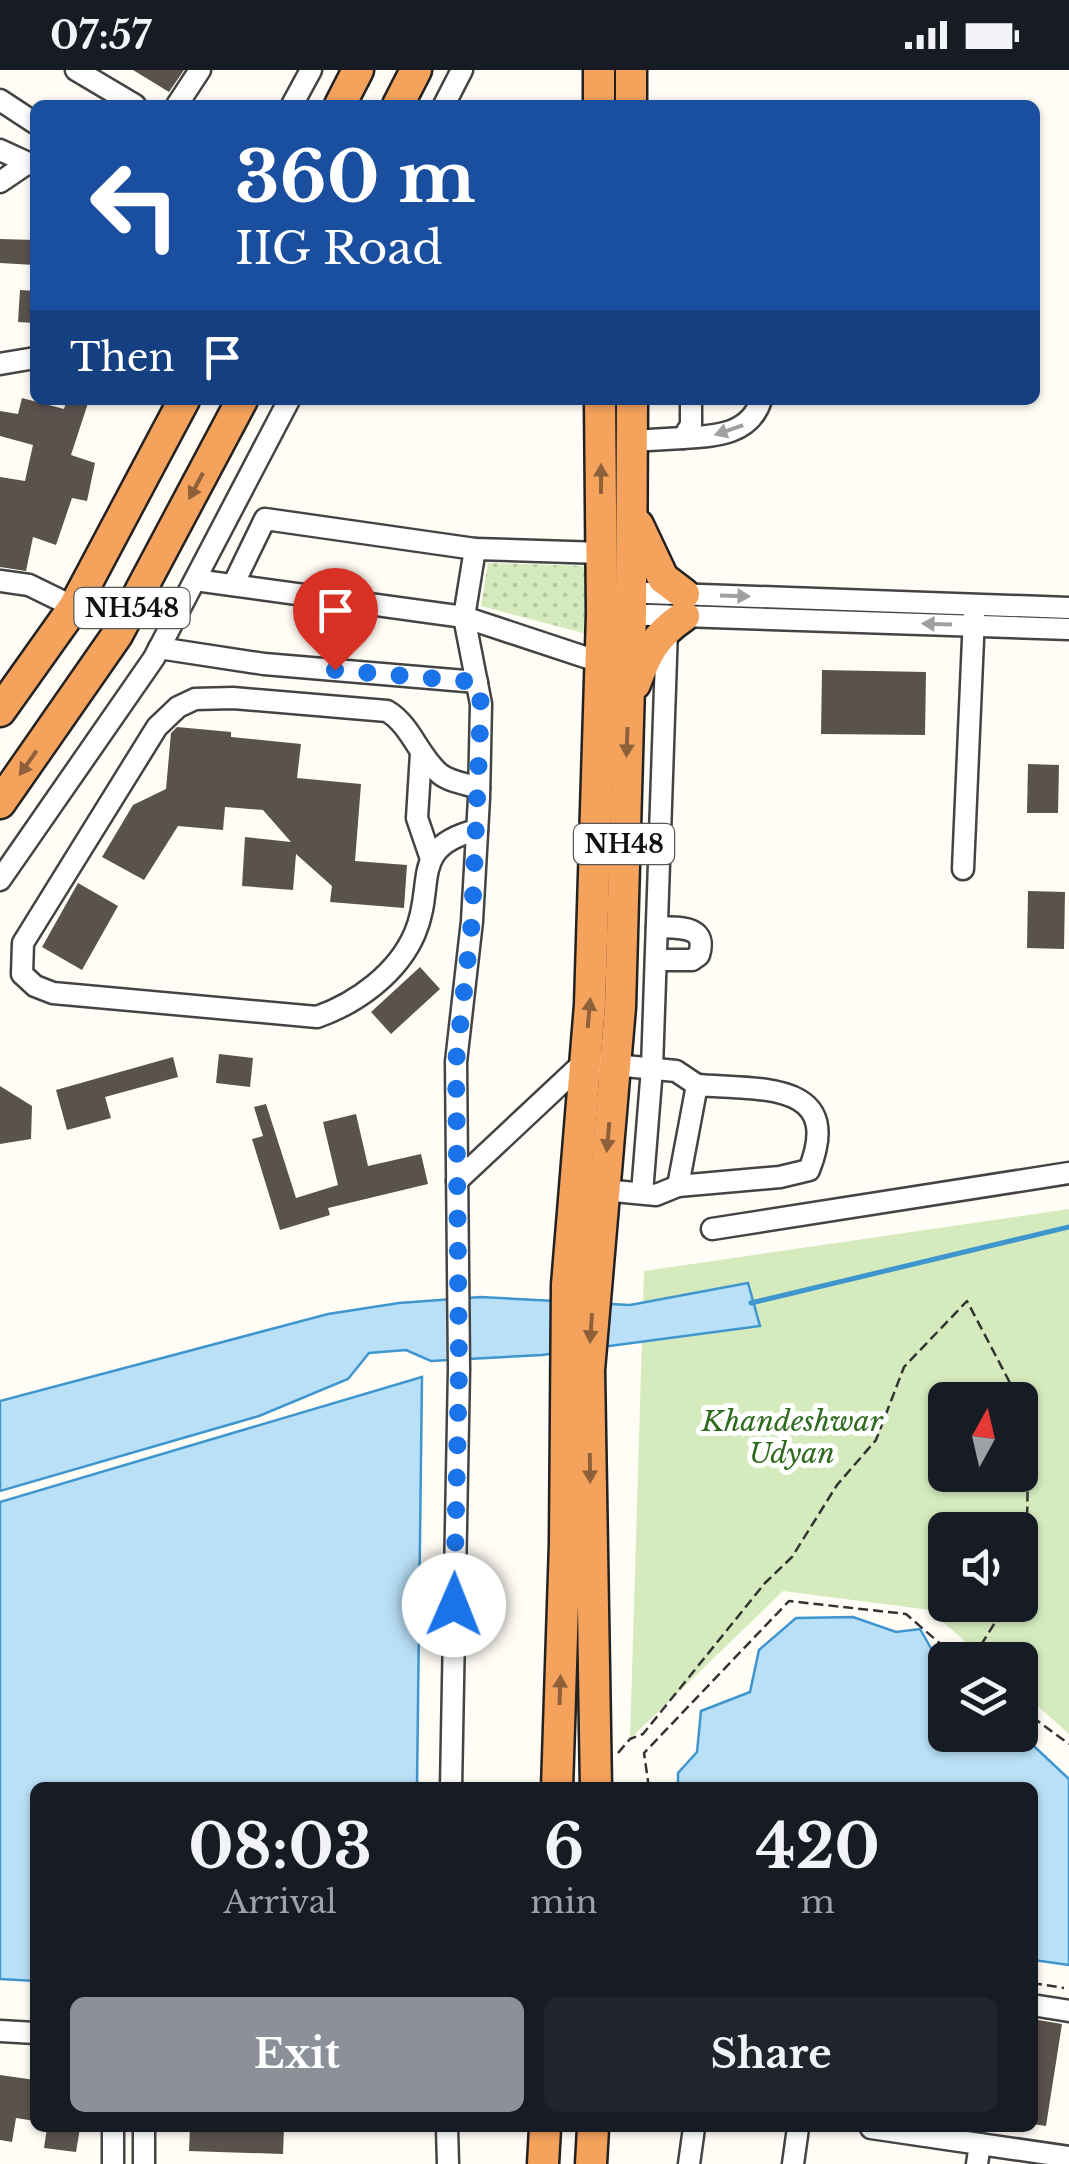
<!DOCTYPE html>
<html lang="en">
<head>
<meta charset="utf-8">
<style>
  :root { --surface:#171b24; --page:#20242c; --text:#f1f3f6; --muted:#9ea1a6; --accent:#8c9099 }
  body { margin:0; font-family:"Libre Baskerville",serif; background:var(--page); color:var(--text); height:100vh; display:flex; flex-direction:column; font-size:38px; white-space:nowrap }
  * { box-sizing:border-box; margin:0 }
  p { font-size:32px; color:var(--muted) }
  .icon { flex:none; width:55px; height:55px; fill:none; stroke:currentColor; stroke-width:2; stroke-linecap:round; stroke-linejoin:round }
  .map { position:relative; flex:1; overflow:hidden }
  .details { position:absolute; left:30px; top:1712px; width:1008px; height:350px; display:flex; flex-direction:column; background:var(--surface); border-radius:15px; box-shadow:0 2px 8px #0004 }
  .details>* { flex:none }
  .hud { position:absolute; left:30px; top:30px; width:1010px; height:305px; border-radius:15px; box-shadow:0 2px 8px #0004; background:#1a4fa0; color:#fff; overflow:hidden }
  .needle { width:65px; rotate:8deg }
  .controls { position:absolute; left:928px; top:1312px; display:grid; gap:20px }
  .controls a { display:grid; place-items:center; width:110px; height:110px; border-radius:15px; background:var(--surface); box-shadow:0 2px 8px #0004; font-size:50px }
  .pin { position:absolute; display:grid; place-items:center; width:85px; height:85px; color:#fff; margin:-102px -42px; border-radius:50% 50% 50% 0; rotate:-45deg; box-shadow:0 0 10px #0007 }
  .pin .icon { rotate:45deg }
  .me { position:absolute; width:110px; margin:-55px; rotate:1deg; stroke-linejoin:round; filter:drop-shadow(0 0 8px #0008) }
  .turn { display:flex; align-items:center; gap:35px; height:210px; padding:0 40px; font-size:45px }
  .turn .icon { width:130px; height:130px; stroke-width:2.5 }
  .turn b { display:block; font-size:70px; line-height:85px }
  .then { display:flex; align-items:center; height:95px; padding:0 40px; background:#0003; gap:20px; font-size:38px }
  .eta { display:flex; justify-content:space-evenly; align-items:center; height:170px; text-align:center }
  .eta b { font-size:60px; font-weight:700; line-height:70px }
  .action { display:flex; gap:20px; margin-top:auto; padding:20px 40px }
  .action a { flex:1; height:115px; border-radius:15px; background:var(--accent); color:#fff; font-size:40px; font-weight:700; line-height:115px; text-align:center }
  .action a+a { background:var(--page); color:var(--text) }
  .status { display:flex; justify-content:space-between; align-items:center; height:70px; padding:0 50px; background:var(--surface); direction:ltr }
  .status svg { height:28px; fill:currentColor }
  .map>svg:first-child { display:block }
</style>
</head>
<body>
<div class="status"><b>07:57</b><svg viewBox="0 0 49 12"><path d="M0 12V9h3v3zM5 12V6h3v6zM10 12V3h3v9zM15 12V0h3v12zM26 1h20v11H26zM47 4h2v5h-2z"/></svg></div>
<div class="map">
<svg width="1069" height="2094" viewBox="0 0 1069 2094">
  <defs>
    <pattern id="grass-dots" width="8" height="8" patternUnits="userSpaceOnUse" patternTransform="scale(2.5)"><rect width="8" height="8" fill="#d5ebbd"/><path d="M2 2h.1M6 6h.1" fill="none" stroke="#b6c8a1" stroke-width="1.8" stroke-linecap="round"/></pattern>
  </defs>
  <rect width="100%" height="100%" fill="#fffdf5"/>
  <path fill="url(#grass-dots)" d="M488 493 587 496V564L481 536Z"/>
  <path fill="#d5ebbd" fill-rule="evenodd" d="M1069 1139V1664L1020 1620V1590H986L930 1540 783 1521 630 1669 644 1201ZM945 1330H1020V1405H945ZM945 1460H1020V1535H945Z"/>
  <g fill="#b9e0f7" stroke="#3f96cf" stroke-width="2.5">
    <path d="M748 1213 760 1256 542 1285 431 1291 406 1280 369 1283 348 1309 259 1346 0 1421V1331L328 1244 399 1233 480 1227 630 1235Z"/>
    <path d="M422 1307 417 1717 35 1718V1911L0 1909V1432Z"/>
    <path d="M853 1547 896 1562 920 1559 936 1587 935 1616 945 1621V1665L1020 1663 1069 1709V1895L1033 1890 1032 1718 678 1717V1703L697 1682 701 1641 750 1622 759 1580 796 1548Z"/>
  </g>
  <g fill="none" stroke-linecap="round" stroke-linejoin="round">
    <path stroke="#3f96cf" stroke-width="5" d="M751 1233 1069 1157"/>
  </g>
  <g fill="#5a524d">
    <path d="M133 0H184L169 22Z"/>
    <path d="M0 169 35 170V195L0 193Z"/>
    <path d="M20 220 35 221V253L18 252Z"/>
    <path d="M22 328 64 339 67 330H89L71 385 95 393 87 431 72 428 56 475 33 467 26 501 0 497V407L25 411 33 375 0 366V341L18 344Z"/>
    <path d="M822 600 926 602 925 665 821 664Z"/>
    <path d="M177 657 231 662V667L301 674 297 708 361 714 355 791 407 795 404 838 330 832 332 816 296 784 293 820 242 816 245 767 291 772 263 740 225 737 223 760 178 756 144 810 102 787 133 735 166 719 171 663Z"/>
    <path d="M1028 694 1059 695 1058 743H1027Z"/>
    <path d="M78 813 118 836 82 900 42 877Z"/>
    <path d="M1028 821 1065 822 1064 879 1027 878Z"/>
    <path d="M420 897 440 919 391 964 371 942Z"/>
    <path d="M219 984 253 988 250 1017 216 1013Z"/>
    <path d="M173 987 178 1007 105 1027 111 1048 67 1060 56 1020Z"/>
    <path d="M0 1016 32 1036 31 1069 0 1074Z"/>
    <path d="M266 1034 296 1128 338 1115 323 1052 356 1044 368 1096 421 1084 428 1114 328 1138 330 1145 280 1160 252 1069 263 1066 254 1037Z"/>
    <path d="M1032 1949 1062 1954 1046 2056 1032 2054Z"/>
    <path d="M0 2005 35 2010V2051L16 2048 12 2072 0 2070Z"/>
    <path d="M47 2058H80L76 2082 44 2078Z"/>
    <path d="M190 2058H284L283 2084 189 2081Z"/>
  </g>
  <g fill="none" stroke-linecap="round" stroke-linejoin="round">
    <g stroke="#444" stroke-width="25">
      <g id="minor">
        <path d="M76 0 135 35"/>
        <path d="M0 30 35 53"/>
        <path d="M177 35 200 0"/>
        <path d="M292 35 311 0"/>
        <path d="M444 35 462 0"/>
        <path d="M0 80 35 96"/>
        <path d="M0 112 28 93"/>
        <path d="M0 294 35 288"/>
        <path d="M683 368C715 366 750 365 761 330"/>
        <path d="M632 371 683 368 691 355V330"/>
        <path d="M195 510 464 547 600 592"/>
        <path d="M0 511 29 515 74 537"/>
        <path d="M233 515 265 449 475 479 601 483"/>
        <path d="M619 522 1069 538"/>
        <path d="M621 544 1069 559"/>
        <path d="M159 578 264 594 477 612"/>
        <path d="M421 683 417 748 431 789"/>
        <path d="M477 760C408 777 436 814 415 863 398 903 357 933 317 947L53 923 35 916 22 904 23 873 157 657 178 637 195 629 233 628 387 641C411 655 419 687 440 704 450 712 467 714 479 718"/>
        <path d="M963 799 974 546"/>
        <path d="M0 810 154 588 289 330"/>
        <path d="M656 890H692L699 885C708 855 679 858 657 857"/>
        <path d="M457 1111 584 992 676 1001 697 1015 678 1116 656 1125 603 1120"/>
        <path d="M678 1116 780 1107 809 1100C845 1010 759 1020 697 1015"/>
        <path d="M642 1123 652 998 667 559"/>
        <path d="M712 1159 1069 1103"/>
        <path d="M451 1718 459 1299 456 992 472 851 479 728 481 634 464 547 475 479"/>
        <path d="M1032 1935 1069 1941"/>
        <path d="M0 1961 35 1963"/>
        <path d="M113 2058V2094"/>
        <path d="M144 2058V2094"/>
        <path d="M447 2058 448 2094"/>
        <path d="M871 2058 1069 2087"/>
        <path d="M689 2094 694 2058"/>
        <path d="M793 2094 798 2058"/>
        <path d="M977 2094 980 2074"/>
      </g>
    </g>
    <g stroke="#222" stroke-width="35">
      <g id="highway">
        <path d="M599 0V35"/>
        <path d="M631 0V35"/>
        <path d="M340 35 358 0"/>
        <path d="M398 35 416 0"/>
        <path d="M638 455 663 508 684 524"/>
        <path d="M635 614C647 582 655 566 684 546"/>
        <path d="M0 641 74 537 184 330"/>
        <path d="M0 733 117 565 242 330"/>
        <path d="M557 1718 565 1473 567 1215 590 935 602 544 600 330"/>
        <path d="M596 1718 589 1300 620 937 631 544 632 330"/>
        <path d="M543 2094 545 2058"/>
        <path d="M591 2094 593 2058"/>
      </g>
    </g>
    <g stroke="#333" stroke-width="2.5" stroke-dasharray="10 5" stroke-linecap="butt">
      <path d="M1020 1332C1030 1364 1030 1476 1020 1508"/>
      <path d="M979 1590 981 1575 1006 1535"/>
      <path d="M1020 1638 1069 1674"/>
      <path d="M618 1683 630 1669 643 1664 765 1513 792 1487 837 1415 876 1370 904 1297 967 1231 1019 1330"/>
      <path d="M649 1718 644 1683 789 1531 906 1544 959 1590"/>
      <path d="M1032 1913 1064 1918"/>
    </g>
    <use href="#minor" stroke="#fff" stroke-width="20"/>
    <use href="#highway" stroke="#f5a25d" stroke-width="30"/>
  </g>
  <defs><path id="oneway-solid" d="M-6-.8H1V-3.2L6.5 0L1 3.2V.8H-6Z" transform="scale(2.5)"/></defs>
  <g fill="#a0a0a0">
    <use href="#oneway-solid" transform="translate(729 360) rotate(161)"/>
    <use href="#oneway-solid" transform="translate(735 526) rotate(2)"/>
    <use href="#oneway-solid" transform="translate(937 554) rotate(-178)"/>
  </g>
  <g fill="#8e613b">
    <use href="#oneway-solid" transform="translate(601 409) rotate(-90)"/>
    <use href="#oneway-solid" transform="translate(196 416) rotate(118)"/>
    <use href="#oneway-solid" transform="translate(627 672) rotate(92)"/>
    <use href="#oneway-solid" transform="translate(28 693) rotate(125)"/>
    <use href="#oneway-solid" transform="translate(589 943) rotate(-85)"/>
    <use href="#oneway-solid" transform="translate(608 1067) rotate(95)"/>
    <use href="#oneway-solid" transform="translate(591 1258) rotate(94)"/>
    <use href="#oneway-solid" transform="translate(590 1398) rotate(89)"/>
    <use href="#oneway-solid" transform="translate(560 1620) rotate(-88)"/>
  </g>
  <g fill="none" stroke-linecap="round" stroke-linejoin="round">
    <path stroke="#1a73e8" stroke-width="18" stroke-dasharray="0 32.4" d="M335 600 477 612 481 634 472 851 456 992 459 1299 454 1535"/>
  </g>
  <g text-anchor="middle" stroke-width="10" stroke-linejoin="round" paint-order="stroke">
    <g fill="#fff" stroke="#585858" stroke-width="2.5">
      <rect x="74.5" y="518" width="115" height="40" rx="8"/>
      <rect x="574" y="754" width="100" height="40" rx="8"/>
    </g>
    <g font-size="25" font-weight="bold" fill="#111">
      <text x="132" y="547">NH548</text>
      <text x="624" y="783">NH48</text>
    </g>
    <g font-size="28" font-style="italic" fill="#2f6b1f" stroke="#fff">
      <text x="792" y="1361">Khandeshwar<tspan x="792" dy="32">Udyan</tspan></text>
    </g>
  </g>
</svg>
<div class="controls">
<a><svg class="needle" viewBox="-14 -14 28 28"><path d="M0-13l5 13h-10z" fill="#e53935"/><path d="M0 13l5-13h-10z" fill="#9ea1a6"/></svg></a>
<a><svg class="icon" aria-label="sound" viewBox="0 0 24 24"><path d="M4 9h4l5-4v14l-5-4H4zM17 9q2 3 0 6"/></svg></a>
<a><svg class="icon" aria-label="layers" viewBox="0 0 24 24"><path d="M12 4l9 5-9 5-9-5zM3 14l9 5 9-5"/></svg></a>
</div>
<div class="pin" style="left:335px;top:600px;background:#d93025"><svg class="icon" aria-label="arrive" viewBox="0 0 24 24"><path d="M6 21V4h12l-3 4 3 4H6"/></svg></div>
<svg class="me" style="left:454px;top:1535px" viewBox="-20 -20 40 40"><circle r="19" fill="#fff"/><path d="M0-13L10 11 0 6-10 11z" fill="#1a73e8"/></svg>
<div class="hud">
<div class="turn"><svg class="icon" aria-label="left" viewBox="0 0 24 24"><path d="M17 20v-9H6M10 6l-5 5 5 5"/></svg><div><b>360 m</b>IIG Road</div></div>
<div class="then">Then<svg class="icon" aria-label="arrive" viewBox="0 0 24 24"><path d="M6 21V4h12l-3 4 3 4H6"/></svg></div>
</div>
<section class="details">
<div class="eta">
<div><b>08:03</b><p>Arrival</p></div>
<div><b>6</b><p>min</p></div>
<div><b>420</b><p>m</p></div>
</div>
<div class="action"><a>Exit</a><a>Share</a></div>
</section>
</div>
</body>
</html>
